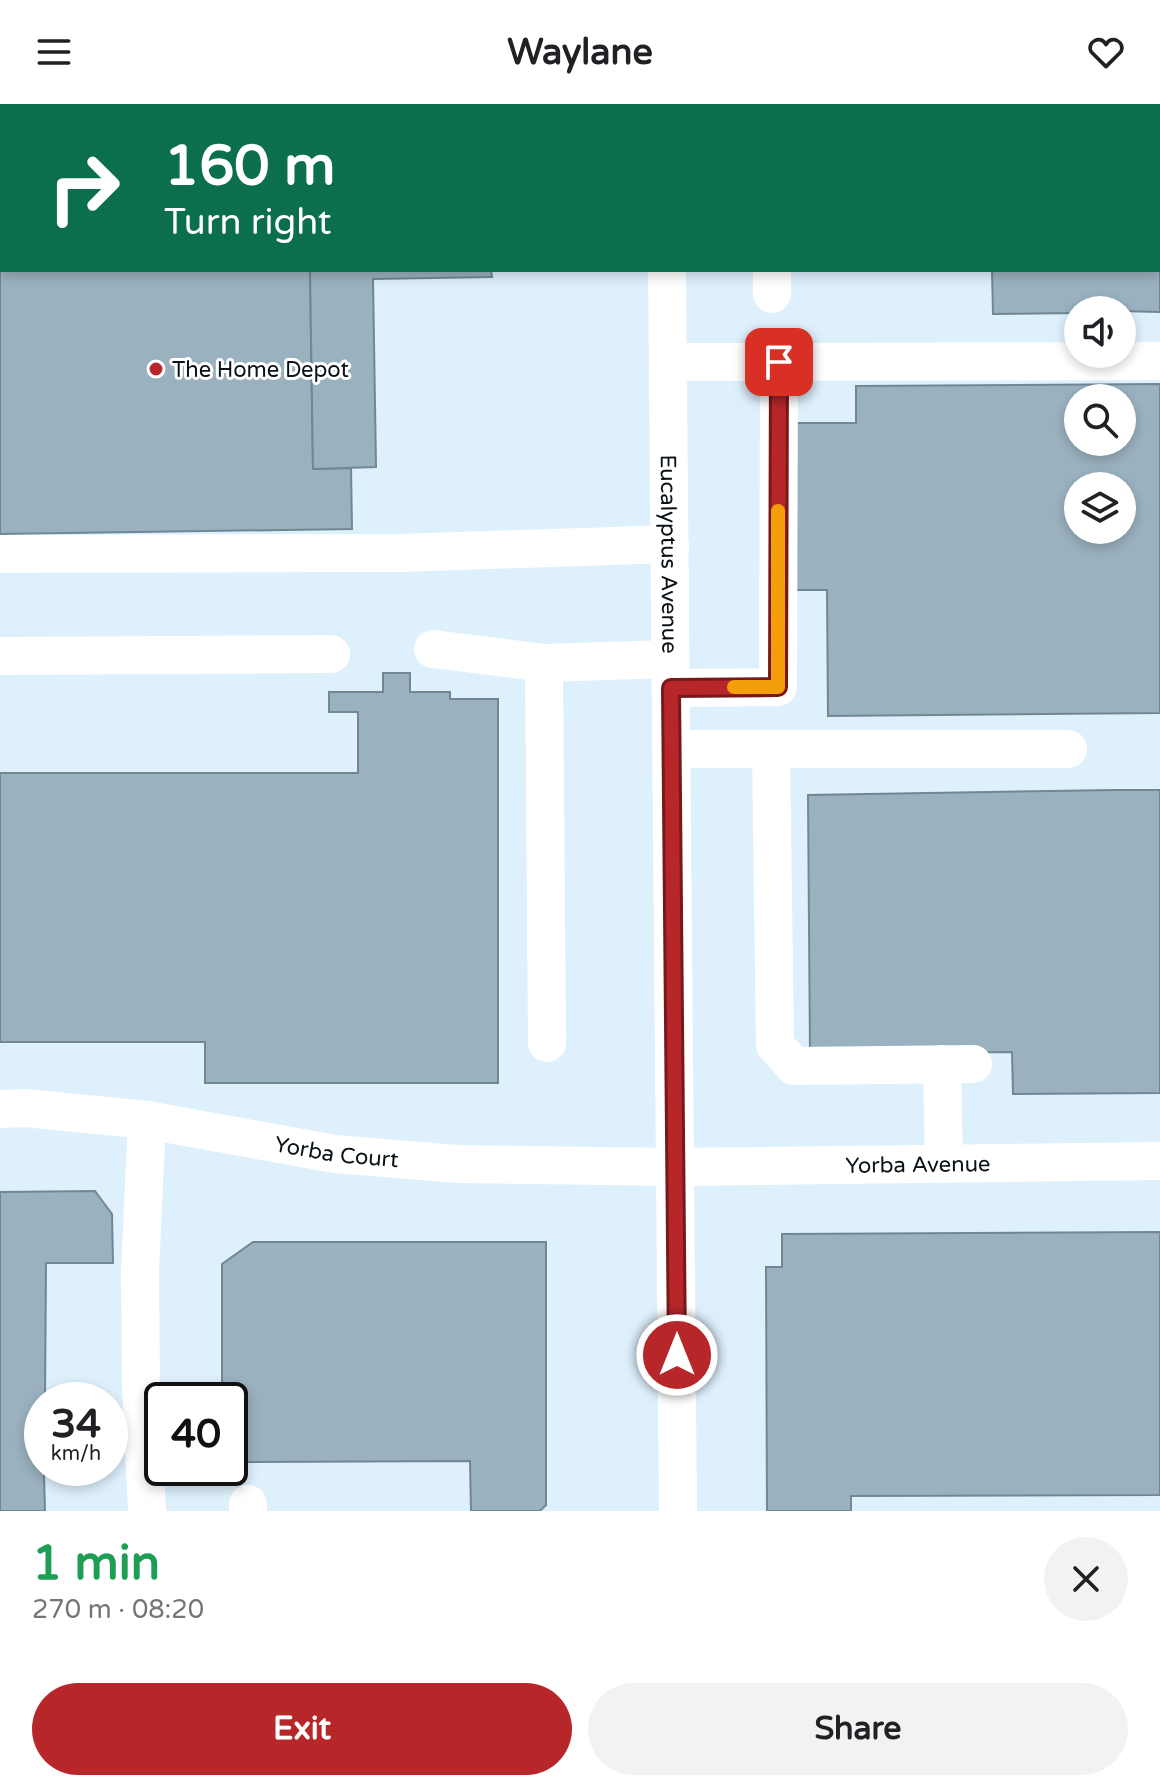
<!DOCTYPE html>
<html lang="en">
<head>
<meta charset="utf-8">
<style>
  :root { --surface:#fff; --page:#f2f2f2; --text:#202124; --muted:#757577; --accent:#b7272a }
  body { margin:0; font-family:"Varela Round",sans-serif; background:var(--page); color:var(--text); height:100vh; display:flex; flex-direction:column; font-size:30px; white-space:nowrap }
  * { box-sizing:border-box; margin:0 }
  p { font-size:26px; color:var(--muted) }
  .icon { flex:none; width:44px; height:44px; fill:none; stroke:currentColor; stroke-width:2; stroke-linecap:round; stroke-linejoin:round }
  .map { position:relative; height:1407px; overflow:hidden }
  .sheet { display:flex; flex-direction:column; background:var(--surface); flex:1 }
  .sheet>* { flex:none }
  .guide { position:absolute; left:0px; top:0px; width:1160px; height:168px; box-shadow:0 4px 12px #0003; background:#0b6e4f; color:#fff; overflow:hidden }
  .controls { position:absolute; left:1064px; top:192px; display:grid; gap:16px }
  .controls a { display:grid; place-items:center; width:72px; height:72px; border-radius:50%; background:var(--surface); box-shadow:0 4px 12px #0003; font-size:40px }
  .speed { position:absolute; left:24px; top:1278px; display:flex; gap:16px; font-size:40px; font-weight:700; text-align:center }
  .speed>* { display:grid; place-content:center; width:104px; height:104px; border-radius:50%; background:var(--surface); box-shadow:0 4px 12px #0003; line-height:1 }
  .speed small { font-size:20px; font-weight:400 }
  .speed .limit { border:4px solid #111; border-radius:12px; background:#fff; color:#111 }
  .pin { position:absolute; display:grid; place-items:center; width:68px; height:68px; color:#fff; margin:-34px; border-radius:16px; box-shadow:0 4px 12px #0006 }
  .me { position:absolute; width:88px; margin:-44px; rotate:0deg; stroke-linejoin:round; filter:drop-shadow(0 0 6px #0008) }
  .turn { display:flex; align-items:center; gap:28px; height:168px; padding:0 32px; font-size:36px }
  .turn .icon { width:104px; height:104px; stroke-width:2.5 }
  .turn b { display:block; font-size:56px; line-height:68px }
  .round { display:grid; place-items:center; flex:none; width:84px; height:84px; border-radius:42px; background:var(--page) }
  .overview { display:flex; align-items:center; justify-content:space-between; height:136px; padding:0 32px }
  h1 { font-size:48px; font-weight:800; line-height:60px; color:#1e9e55 }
  .primary-button { display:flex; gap:16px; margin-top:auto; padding:16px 32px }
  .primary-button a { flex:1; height:92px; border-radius:48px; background:var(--accent); color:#fff; font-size:32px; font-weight:800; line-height:92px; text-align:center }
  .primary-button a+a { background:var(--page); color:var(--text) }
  header { display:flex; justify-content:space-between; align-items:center; height:104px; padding:0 32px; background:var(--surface); font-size:36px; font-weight:800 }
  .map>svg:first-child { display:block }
</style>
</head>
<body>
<header><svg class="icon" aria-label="menu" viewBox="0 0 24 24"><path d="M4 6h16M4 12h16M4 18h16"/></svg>Waylane<svg class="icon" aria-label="heart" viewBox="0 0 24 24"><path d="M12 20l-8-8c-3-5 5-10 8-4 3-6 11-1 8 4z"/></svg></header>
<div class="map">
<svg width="1160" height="1407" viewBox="0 0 1160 1407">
  <rect width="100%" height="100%" fill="#ddf0fc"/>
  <g fill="#9ab1bf" stroke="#718795" stroke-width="2" fill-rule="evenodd">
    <path d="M1158 69H1160V208L1078 206V209L993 210 992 166H1158Z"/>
    <path d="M0 102 2 166H310L313 365 351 364 352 425 0 430Z"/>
    <path d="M310 166H491L492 173 373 175 376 363 313 365Z"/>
    <path d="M1160 280V609L828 612 827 486H796L795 319H856V282ZM1078 294H1122V338H1078ZM1078 382H1122V426H1078Z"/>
    <path d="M383 569H410V588H450V595H498V979H205V938H0V669H358V608H329V588H383Z"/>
    <path d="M1115 686H1160V989L1013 990 1012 948 810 950 808 691Z"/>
    <path d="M95 1087 112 1110 113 1159H46L45 1296H42L45 1407H0V1088Z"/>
    <path d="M1160 1128V1391L851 1392V1407H767L766 1163H782V1130Z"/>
    <path d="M253 1138H546V1401L540 1407H471L470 1357 230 1358V1296H222V1160Z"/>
  </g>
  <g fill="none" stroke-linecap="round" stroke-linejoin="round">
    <g stroke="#fff" stroke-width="38">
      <path d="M462 0V2"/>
      <path d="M665 0V2"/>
      <path d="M966 0V2"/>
      <path d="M773 2 774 0"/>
      <path d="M1158 35H1160"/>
      <path d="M0 38 2 39"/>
      <path id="s1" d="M667 166 678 1407"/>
      <path d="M772 190V166"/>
      <path d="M668 258H779L778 583 671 584"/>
      <path d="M779 258 1160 257"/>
      <path d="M0 450 400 449 670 440"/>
      <path d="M433 545 544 559 670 555"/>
      <path d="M0 552 331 550"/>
      <path d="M544 559 547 939"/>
      <path d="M671 645H771L775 941 794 962 973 960"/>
      <path d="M771 645H1068"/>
      <path d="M942 960 944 1060"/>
      <path id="s2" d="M0 1005 25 1004 147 1016 335 1050 458 1060 676 1063 1160 1057"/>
      <path d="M147 1016 140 1168 141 1283 147 1407"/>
      <path d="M248 1400V1407"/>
    </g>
  </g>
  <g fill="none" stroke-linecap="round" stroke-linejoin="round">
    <g stroke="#77191b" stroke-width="20">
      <path id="route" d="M677 1251 671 584 778 583 779 258"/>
    </g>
    <use href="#route" stroke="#b7272a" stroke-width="14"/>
    <path stroke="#f59e0b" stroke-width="14" d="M734 583H778V407"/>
  </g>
  <circle fill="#b7272a" stroke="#fff" stroke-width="3" cx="156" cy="265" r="8"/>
  <g text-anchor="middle" stroke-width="6" stroke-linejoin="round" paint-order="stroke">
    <g font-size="22" fill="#0a1217" stroke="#fff" text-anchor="start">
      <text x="172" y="273">The Home Depot</text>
    </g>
    <g font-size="22" fill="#0a1217" stroke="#fff">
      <text dy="8" stroke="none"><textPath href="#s1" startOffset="284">Eucalyptus Avenue</textPath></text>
      <text dy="8" stroke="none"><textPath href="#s2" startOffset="340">Yorba Court</textPath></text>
      <text dy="8" stroke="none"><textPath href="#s2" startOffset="922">Yorba Avenue</textPath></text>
    </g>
  </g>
</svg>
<div class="controls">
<a><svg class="icon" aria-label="sound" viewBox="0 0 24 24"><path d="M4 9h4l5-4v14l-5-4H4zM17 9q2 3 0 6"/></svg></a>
<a><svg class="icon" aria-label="search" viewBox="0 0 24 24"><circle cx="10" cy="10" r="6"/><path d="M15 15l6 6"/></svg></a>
<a><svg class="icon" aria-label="layers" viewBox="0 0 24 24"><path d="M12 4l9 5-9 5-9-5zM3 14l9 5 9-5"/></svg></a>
</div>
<div class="speed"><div>34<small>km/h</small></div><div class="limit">40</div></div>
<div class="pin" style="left:779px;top:258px;background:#d93025"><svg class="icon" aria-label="arrive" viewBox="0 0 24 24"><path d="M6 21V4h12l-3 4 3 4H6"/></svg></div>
<svg class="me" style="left:677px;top:1251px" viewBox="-20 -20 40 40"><circle r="17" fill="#b7272a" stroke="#fff" stroke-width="3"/><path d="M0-11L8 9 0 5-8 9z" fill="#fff"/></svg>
<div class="guide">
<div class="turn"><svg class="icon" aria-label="right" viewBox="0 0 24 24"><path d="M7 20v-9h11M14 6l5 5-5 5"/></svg><div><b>160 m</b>Turn right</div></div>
</div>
</div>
<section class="sheet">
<div class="overview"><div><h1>1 min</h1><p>270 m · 08:20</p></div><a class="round"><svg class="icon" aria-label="close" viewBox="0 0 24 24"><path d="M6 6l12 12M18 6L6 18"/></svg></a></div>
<div class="primary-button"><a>Exit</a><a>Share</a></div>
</section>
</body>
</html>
